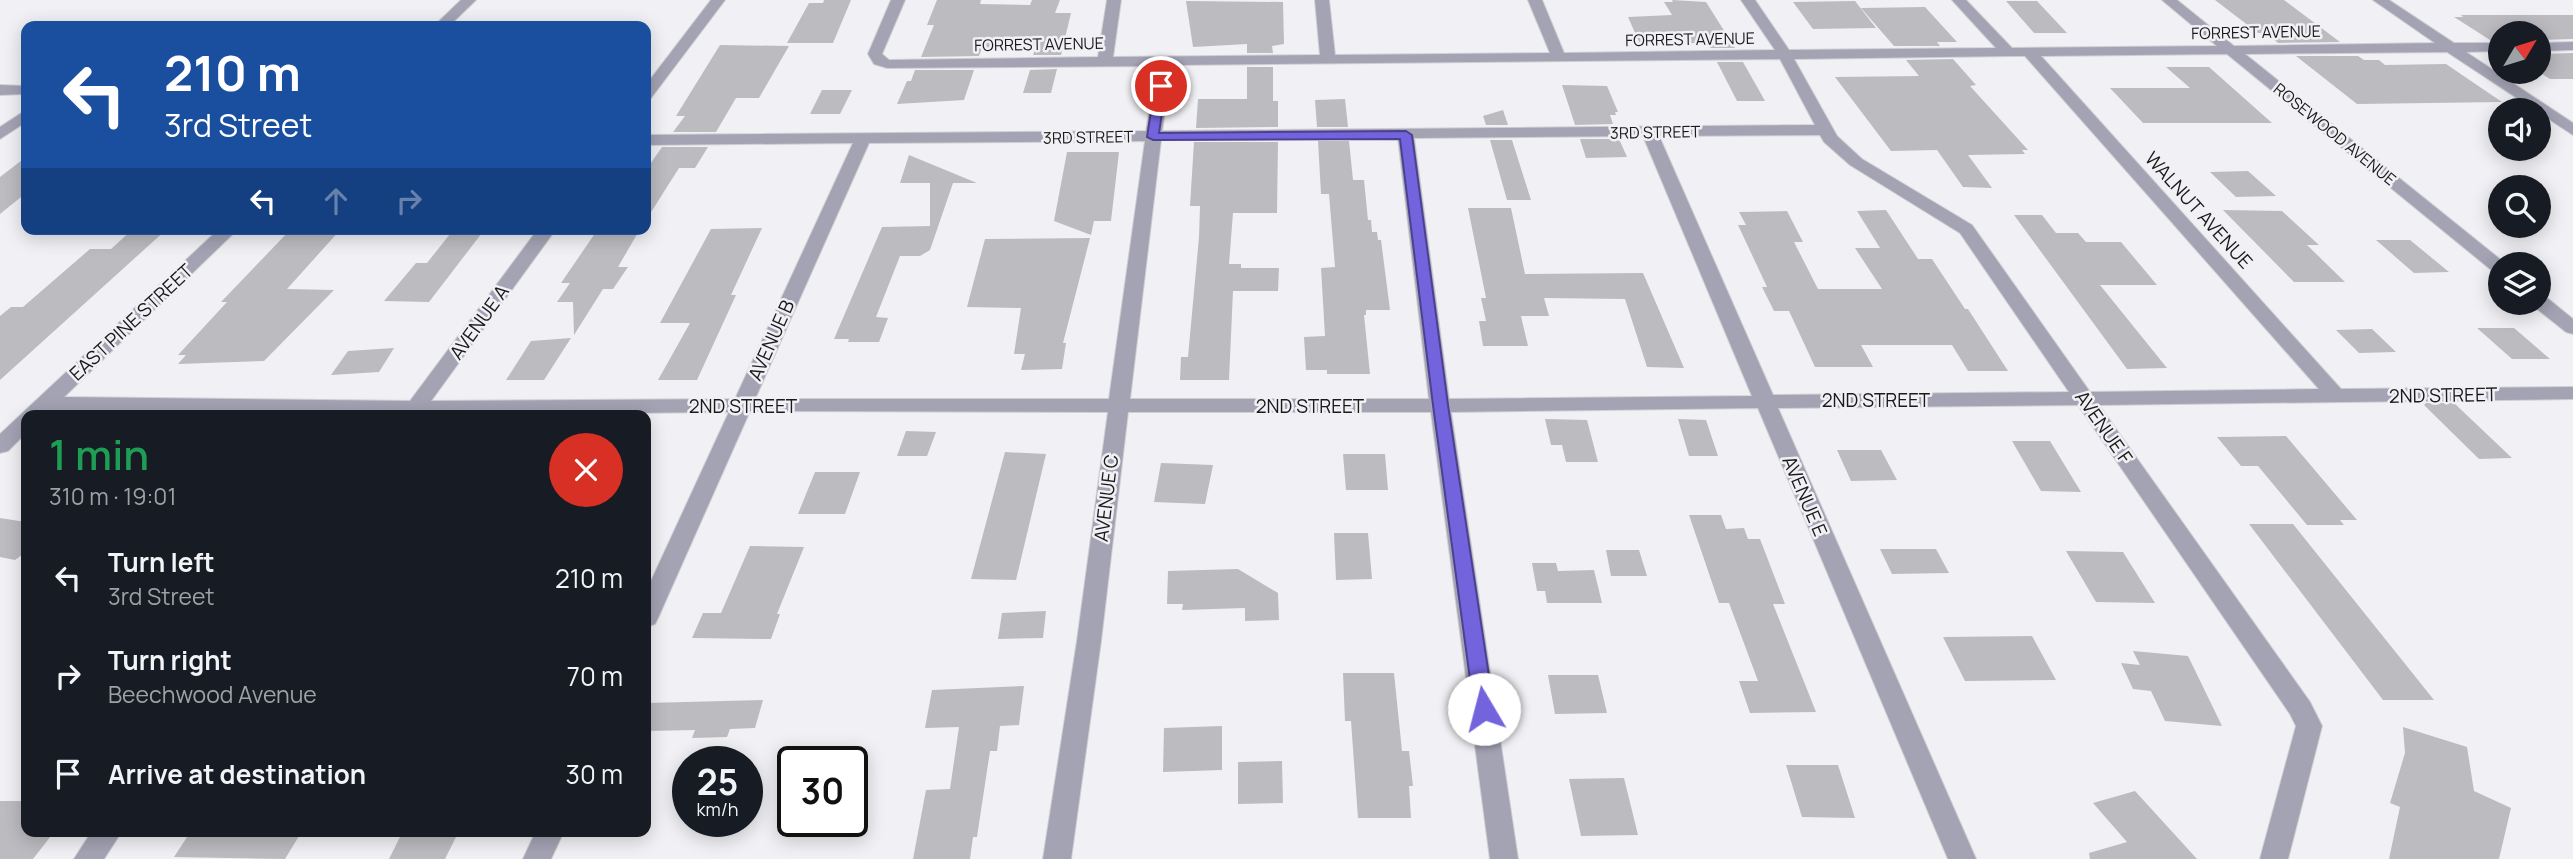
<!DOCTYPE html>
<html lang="en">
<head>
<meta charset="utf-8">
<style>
  :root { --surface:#171b24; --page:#242831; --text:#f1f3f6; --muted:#9ea1a6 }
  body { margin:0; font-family:Manrope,sans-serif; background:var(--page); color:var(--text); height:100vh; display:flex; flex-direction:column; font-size:26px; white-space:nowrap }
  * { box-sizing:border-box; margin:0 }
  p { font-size:23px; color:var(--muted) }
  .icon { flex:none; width:38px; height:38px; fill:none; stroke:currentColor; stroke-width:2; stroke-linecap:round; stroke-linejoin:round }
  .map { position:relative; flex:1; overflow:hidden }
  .details { position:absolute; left:21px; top:410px; width:630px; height:427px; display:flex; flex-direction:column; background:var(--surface); border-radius:14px; box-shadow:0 4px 18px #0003 }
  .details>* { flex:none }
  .hud { position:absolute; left:21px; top:21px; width:630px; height:214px; border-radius:14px; box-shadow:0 4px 18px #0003; background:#1a4fa0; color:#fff; overflow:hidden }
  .needle { width:46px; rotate:52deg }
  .buttons { position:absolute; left:2488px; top:21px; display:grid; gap:14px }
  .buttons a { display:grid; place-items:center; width:63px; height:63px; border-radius:50%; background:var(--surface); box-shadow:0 4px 18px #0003; font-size:35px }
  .speed { position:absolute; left:672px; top:746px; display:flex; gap:14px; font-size:35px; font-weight:700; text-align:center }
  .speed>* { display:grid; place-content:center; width:91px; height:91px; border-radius:50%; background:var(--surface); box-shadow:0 4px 18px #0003; line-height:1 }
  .speed small { font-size:18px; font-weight:400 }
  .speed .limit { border:4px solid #111; border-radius:10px; background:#fff; color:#111 }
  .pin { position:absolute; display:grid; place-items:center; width:60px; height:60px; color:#fff; margin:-30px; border:4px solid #fff; border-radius:50%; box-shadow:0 2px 7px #0007 }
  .me { position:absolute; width:77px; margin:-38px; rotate:352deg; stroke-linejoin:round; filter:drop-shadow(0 0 5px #0008) }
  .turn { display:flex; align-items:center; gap:24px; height:147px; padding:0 28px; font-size:32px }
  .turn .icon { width:91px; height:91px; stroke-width:2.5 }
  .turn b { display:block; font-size:49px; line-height:60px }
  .lanes { display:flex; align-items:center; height:66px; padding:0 28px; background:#0003; justify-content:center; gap:35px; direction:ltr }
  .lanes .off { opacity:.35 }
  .round { display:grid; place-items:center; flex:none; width:74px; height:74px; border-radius:37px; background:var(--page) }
  .summary { display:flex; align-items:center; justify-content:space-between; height:119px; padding:0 28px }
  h1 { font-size:42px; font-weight:600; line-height:52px; color:#1e9e55 }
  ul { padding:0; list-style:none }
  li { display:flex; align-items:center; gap:21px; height:98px; padding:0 28px }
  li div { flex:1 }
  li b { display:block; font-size:26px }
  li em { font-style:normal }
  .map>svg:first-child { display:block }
</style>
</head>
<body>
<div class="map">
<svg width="2573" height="859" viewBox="0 0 2573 859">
  <rect width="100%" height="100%" fill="#f1f1f5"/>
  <g fill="#bcbcc0">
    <path d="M824 0H851L833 43H787L809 3H823Z"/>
    <path d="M937 0H981L980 4 1030 5 1032 0H1060L1055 13H1071L1061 55H1033L1036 47 982 48 979 56 921 57 934 25H927Z"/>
    <path d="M1672 0 1706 2 1735 48H1710L1708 43 1640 44 1628 17 1672 15 1664 2H1673Z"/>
    <path d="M2215 0H2284L2340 42 2278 43 2266 33H2258Z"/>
    <path d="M1186 1 1283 2 1284 44 1272 46 1273 53H1247V44L1193 47Z"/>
    <path d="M1855 1 1876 28 1813 29 1793 2Z"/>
    <path d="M2006 1H2037L2067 33H2034Z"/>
    <path d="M1925 7 1957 42H1937L1940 46H1894L1861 8Z"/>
    <path d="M2461 15H2573V39L2539 40V33H2501V40H2490L2454 17H2463Z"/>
    <path d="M720 45 789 46 759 98H736L716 132H673L685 116H676Z"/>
    <path d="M2573 53V79H2550L2539 72V54Z"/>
    <path d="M2296 56H2358L2364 60H2379L2385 65 2446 64 2502 102 2357 104Z"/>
    <path d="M1953 59 1976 85 1970 86 2028 150H2022L2025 154 1968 155 1992 188 1963 187 1937 150 1891 151 1835 77 1919 76 1906 60Z"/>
    <path d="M1717 62H1743L1765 101H1737Z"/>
    <path d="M1247 67H1273V101H1278V127L1196 128 1198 99H1247Z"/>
    <path d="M2166 67H2209L2272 123H2143L2110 88H2190Z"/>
    <path d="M1057 69 1051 93H1023L1030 70Z"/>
    <path d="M915 70H974L964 100 897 104 907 81H911Z"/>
    <path d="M1562 85 1607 86 1618 112H1615L1616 115H1610L1613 124 1575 125Z"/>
    <path d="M822 90H852L840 114H810Z"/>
    <path d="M1345 99 1348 127H1317L1315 100Z"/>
    <path d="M1503 110 1508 125H1486L1483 116Z"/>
    <path d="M1580 139H1619L1627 157 1586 158Z"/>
    <path d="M1490 140H1512L1531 200H1507Z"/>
    <path d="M1318 141H1349L1353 180H1364L1368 220H1371L1372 232H1377L1378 240H1381L1390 310H1366V315H1364L1370 374H1327V370H1306L1304 337 1325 336 1321 268 1335 267 1329 194H1321Z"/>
    <path d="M1194 142H1278L1277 213H1233L1229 264H1241V268H1279L1278 291H1233L1229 380H1180L1181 357H1188L1199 237 1200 206H1190Z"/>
    <path d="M662 147H708L695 168H679L646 220V170Z"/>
    <path d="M1067 152H1119L1111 221H1094L1091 235 1054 221Z"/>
    <path d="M909 155 977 183H953L930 250 920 256H900L876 317 888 318 879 342H848L849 339H834L882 227 930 226V183H900Z"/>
    <path d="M26 157V193L0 214V177Z"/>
    <path d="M2248 171 2276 196 2236 197 2210 172Z"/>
    <path d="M1468 208H1511L1525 274 1643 273 1684 368 1647 367 1625 299 1544 298 1549 316H1521L1528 346H1483L1479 321H1486L1481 298H1486Z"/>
    <path d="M1886 210 1918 259H1932L1965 309H1968L2008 371H1968L1952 345H1861L1873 367H1815L1789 311H1774L1762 287H1767L1738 225H1746L1739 212 1787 211 1803 242H1794L1818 289H1882L1855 248H1880L1857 211Z"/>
    <path d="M2223 210 2282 211 2319 245H2307L2345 282H2294Z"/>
    <path d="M2014 215H2042L2056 233H2078L2086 242H2121L2157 285H2100L2167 368 2127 369Z"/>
    <path d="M762 228 731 295H736L697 380H658L690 323H660L711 229Z"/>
    <path d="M133 229H167L0 380V316L11 307H23L90 249H111Z"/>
    <path d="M291 229H341L287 289 334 290 264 361 178 364 186 355H178L227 302H221Z"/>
    <path d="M454 229H485L429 302 384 301 416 263H427Z"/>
    <path d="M598 229H640L618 267H628L613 289H603L574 335 573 302H557L570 283H561Z"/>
    <path d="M1090 238 1063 343H1066L1062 369 1021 370 1025 354H1014L1021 308 967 307 985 239Z"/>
    <path d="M2376 240H2410L2449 272 2414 273Z"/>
    <path d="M2477 328H2514L2550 359H2512Z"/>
    <path d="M2372 329 2396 352 2359 353 2336 330Z"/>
    <path d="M571 338 544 380H506L531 341Z"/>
    <path d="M394 348 379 372 331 375 348 351Z"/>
    <path d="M2426 403H2454L2512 458 2479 459 2424 405Z"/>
    <path d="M1545 419 1587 420 1598 462H1566L1562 445H1551Z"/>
    <path d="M1678 419 1706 420 1718 456H1689Z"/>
    <path d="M906 431 936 432 927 456H897Z"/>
    <path d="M2286 436 2357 520H2340L2344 525H2307L2258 466H2241L2217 437Z"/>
    <path d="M2012 441H2050L2081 492 2041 491Z"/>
    <path d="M1837 450H1881L1897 480 1851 481Z"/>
    <path d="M1005 452 1046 454 1016 580 971 579Z"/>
    <path d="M1343 454H1385L1388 490H1346Z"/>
    <path d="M1161 463 1213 465 1205 504 1154 502Z"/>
    <path d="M815 472H860L845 514H798Z"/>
    <path d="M1689 515H1721L1726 529 1744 528 1748 539H1760L1785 604H1773L1816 712 1750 713 1739 681H1758L1729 603H1719Z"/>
    <path d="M0 518 26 522V552L15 560 0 557Z"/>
    <path d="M2249 524H2293L2434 700H2383Z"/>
    <path d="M1334 533H1368L1372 579 1336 580Z"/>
    <path d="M750 546 804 547 777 614H780L771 639 692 638 703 613H721Z"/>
    <path d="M1880 549H1936L1949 573 1892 574Z"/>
    <path d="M1606 550H1639L1647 576H1611Z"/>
    <path d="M2066 551 2123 552 2155 603 2096 602Z"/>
    <path d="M1532 563H1556L1558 571 1594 570 1602 603H1547L1545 591H1537Z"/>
    <path d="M1238 569 1278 593 1279 620 1245 621V608L1182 610 1183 604H1167L1168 571Z"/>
    <path d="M1046 611 1043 638 998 639 1002 613Z"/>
    <path d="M2032 636 2056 680 1965 681 1943 637Z"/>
    <path d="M2133 651 2188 656 2222 726 2165 721 2151 691 2133 689 2121 663 2140 665Z"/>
    <path d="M1343 673H1394L1402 751H1409L1413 786H1409L1411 818H1358L1351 721H1345Z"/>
    <path d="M1548 675H1598L1607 713 1555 714Z"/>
    <path d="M1024 686 1019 725 1000 726 997 751H990L977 837H973L970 859H913L926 790 950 789 959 727 925 728 932 690Z"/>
    <path d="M763 700 755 728 730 729 727 737 692 738 695 730 646 731V703Z"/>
    <path d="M1222 726V770L1163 772 1164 728Z"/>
    <path d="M2403 727 2467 747 2474 791 2511 808 2499 859H2389L2400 807 2390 803 2405 753Z"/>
    <path d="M1282 761 1283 803 1238 804V762Z"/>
    <path d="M1786 765H1838L1855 818 1802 817Z"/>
    <path d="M1624 778 1638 835 1581 836 1569 779Z"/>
    <path d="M2135 791 2197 859H2090L2089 853 2127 842 2093 803Z"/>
    <path d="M0 801H26V831L54 832 33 859H0Z"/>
    <path d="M191 831H302L285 859 174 857Z"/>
    <path d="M403 831H459L445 859H389Z"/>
  </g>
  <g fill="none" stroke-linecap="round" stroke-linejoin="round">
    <g stroke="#cfcfd2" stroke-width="2">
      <g id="street">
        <path d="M461 0H476L449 26H434Z"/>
        <path d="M711 0H725L651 98 646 99V85Z"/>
        <path d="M891 0H905L882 54 889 60 1098 57 1107 0H1121L1113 57 1320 55 1315 0H1329L1335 55 1550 53 1528 0H1542L1564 53 1775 50 1741 0H1755L1789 50 1996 48 1952 0H1966L2012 48 2217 46 2162 0H2177L2234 46 2435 43 2373 0H2389L2454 43H2501V51L2466 52 2573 123V135L2447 52 2245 54 2506 264H2501V274L2495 273 2227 54 2041 56 2341 389 2573 387V399L2099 405 2310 702 2322 726 2288 859H2260L2296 726 2290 714 2078 405 1778 408 1976 859H1948L1758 408 1451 412 1518 859H1490L1431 412H1128L1101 641 1071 859H1043L1077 641 1108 412 750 411 658 618 655 624 646 627V592L729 412 401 415 51 410 45 415H26V433L8 451 0 453V434L219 229H238L64 397 410 401 538 229H556L431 401 735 399 853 143 646 145V135L1146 131 1157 66 887 68 874 64 868 54ZM2012 56H2025L2319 389 2090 392 1972 225 1862 159 1837 136 1794 59ZM1780 59 1815 125 1162 131 1172 65ZM1820 135 1824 142 1850 165 1960 233 2069 392 1773 395 1659 136ZM1643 136 1752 396 1449 399 1414 138ZM1398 138 1429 399H1130L1161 140ZM1145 141 1109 399H755L869 143Z"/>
        <path d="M2573 42V50L2539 51V43Z"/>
        <path d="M0 85 26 86V94L0 95Z"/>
        <path d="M26 110V122L0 139V127Z"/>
        <path d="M2539 295 2546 297 2573 319V334L2566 332 2532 305 2531 303H2539Z"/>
        <path d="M92 831H122L104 859H74Z"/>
        <path d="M536 831H564L551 859H523Z"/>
      </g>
    </g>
    <use href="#street" fill="#a3a3b4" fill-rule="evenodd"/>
  </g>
  <path fill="#7364de" stroke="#4b4190" stroke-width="2" d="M1161 83 1166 86 1159 133 1406 131 1412 135 1448 405 1494 709 1491 714 1484 716 1477 714 1474 709 1433 405 1400 139 1153 140 1147 137 1155 86Z"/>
  <g text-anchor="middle" stroke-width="5" stroke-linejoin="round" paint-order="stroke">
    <g font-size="16" fill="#1a1a1b" stroke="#f1f1f5">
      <text transform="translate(2256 32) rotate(-1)" y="6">FORREST AVENUE</text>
      <text transform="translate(1690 39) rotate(-1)" y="6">FORREST AVENUE</text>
      <text transform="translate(1039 44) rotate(-1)" y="6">FORREST AVENUE</text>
      <text transform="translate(1655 132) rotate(-1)" y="6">3RD STREET</text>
      <text transform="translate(2335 134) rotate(39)" y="6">ROSEWOOD AVENUE</text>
      <text transform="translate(1088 137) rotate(-1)" y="6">3RD STREET</text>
    </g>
    <g font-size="19" fill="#1a1a1b" stroke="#f1f1f5">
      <text transform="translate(2199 210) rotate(48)" y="7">WALNUT AVENUE</text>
      <text transform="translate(131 322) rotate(-43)" y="7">EAST PINE STREET</text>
      <text transform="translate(479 322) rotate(-54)" y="7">AVENUE A</text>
      <text transform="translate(771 340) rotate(-66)" y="7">AVENUE B</text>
      <text transform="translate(2443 395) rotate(-1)" y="7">2ND STREET</text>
      <text x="1876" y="407">2ND STREET</text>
      <text x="743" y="413">2ND STREET</text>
      <text x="1310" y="413">2ND STREET</text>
      <text transform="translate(2104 427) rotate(55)" y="7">AVENUE F</text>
      <text transform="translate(1805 496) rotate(67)" y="7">AVENUE E</text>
      <text transform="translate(1106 498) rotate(-83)" y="7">AVENUE C</text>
    </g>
  </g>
</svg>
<div class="buttons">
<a><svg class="needle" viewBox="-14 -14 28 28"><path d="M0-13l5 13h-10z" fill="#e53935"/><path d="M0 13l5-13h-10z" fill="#9ea1a6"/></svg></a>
<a><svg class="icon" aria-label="sound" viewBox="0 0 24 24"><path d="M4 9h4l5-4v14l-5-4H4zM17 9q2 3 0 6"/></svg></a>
<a><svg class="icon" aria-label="search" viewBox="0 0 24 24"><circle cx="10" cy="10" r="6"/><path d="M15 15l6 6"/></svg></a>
<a><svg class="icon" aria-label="layers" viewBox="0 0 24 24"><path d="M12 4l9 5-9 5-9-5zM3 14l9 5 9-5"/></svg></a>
</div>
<div class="speed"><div>25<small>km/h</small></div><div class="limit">30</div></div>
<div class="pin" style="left:1161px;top:86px;background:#d93025"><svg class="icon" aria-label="arrive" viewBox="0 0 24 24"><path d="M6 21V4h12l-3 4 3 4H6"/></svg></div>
<svg class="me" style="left:1484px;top:709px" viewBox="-20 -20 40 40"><circle r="19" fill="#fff"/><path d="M0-13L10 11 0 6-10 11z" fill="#7364de"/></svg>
<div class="hud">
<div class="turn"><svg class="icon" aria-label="left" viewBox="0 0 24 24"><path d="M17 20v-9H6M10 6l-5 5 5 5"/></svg><div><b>210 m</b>3rd Street</div></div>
<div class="lanes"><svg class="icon" aria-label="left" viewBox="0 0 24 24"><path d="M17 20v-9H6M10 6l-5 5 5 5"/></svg><svg class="icon off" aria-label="ahead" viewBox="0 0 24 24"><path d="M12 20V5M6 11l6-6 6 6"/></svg><svg class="icon off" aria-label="right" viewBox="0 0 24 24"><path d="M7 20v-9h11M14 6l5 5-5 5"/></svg></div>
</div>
<section class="details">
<div class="summary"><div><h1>1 min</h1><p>310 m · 19:01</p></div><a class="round" style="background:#d93025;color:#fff"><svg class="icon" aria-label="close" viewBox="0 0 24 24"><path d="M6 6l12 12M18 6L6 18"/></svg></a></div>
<ul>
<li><svg class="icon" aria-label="left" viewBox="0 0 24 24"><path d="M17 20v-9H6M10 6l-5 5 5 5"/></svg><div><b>Turn left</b><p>3rd Street</p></div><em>210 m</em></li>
<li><svg class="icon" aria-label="right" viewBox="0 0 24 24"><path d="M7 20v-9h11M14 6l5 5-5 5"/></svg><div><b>Turn right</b><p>Beechwood Avenue</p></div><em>70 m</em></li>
<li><svg class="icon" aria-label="arrive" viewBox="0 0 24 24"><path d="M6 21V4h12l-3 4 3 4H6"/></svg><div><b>Arrive at destination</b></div><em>30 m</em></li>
</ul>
</section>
</div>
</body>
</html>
